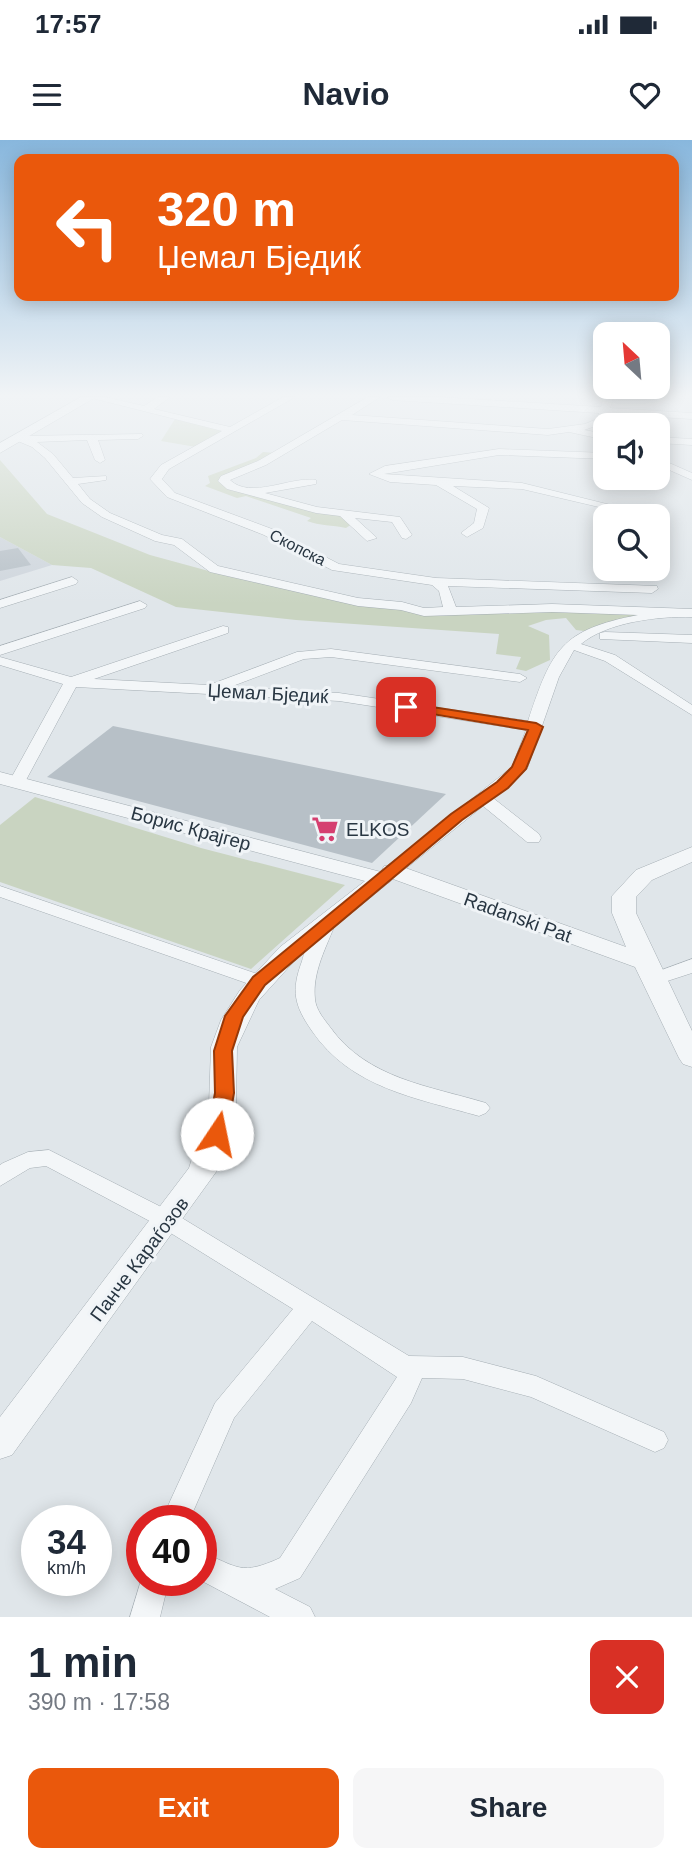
<!DOCTYPE html>
<html lang="en">
<head>
<meta charset="utf-8">
<style>
  :root { --surface:#fff; --page:#f6f6f7; --text:#1f2937; --muted:#747a83; --accent:#ea580c }
  body { margin:0; font-family:Helvetica,sans-serif; background:var(--page); color:var(--text); height:100vh; display:flex; flex-direction:column; font-size:26px; white-space:nowrap }
  * { box-sizing:border-box; margin:0 }
  p { font-size:23px; color:var(--muted) }
  .icon { flex:none; width:38px; height:38px; fill:none; stroke:currentColor; stroke-width:2; stroke-linecap:round; stroke-linejoin:round }
  .map { position:relative; height:1477px; overflow:hidden }
  .panel { display:flex; flex-direction:column; background:var(--surface); flex:1 }
  .panel>* { flex:none }
  .hud { position:absolute; left:14px; top:14px; width:665px; height:147px; border-radius:14px; box-shadow:0 4px 18px #0003; background:#ea580c; color:#fff; overflow:hidden }
  .needle { width:46px; rotate:334deg }
  .buttons { position:absolute; left:593px; top:182px; display:grid; gap:14px }
  .buttons a { display:grid; place-items:center; width:77px; height:77px; border-radius:14px; background:var(--surface); box-shadow:0 4px 18px #0003; font-size:35px }
  .speed { position:absolute; left:21px; top:1365px; display:flex; gap:14px; font-size:35px; font-weight:700; text-align:center }
  .speed>* { display:grid; place-content:center; width:91px; height:91px; border-radius:50%; background:var(--surface); box-shadow:0 4px 18px #0003; line-height:1 }
  .speed small { font-size:18px; font-weight:400 }
  .speed .limit { border:10px solid #d22; background:#fff; color:#111 }
  .pin { position:absolute; display:grid; place-items:center; width:60px; height:60px; color:#fff; margin:-30px; border-radius:14px; box-shadow:0 4px 10px #0006 }
  .me { position:absolute; width:77px; margin:-38px; rotate:11deg; stroke-linejoin:round; filter:drop-shadow(0 0 5px #0008) }
  .turn { display:flex; align-items:center; gap:24px; height:147px; padding:0 28px; font-size:32px }
  .turn .icon { width:91px; height:91px; stroke-width:2.5 }
  .turn b { display:block; font-size:49px; line-height:60px }
  .round { display:grid; place-items:center; flex:none; width:74px; height:74px; border-radius:14px; background:var(--page) }
  .headline { display:flex; align-items:center; justify-content:space-between; height:119px; padding:0 28px }
  h1 { font-size:42px; font-weight:700; line-height:52px }
  .primary-button { display:flex; gap:14px; margin-top:auto; padding:14px 28px }
  .primary-button a { flex:1; height:80px; border-radius:14px; background:var(--accent); color:#fff; font-size:28px; font-weight:700; line-height:80px; text-align:center }
  .primary-button a+a { background:var(--page); color:var(--text) }
  .status { display:flex; justify-content:space-between; align-items:center; height:49px; padding:0 35px; background:var(--surface); direction:ltr }
  .status svg { height:19px; fill:currentColor }
  header { display:flex; justify-content:space-between; align-items:center; height:91px; padding:0 28px; background:var(--surface); font-size:32px; font-weight:700 }
  .map>svg:first-child { display:block }
</style>
</head>
<body>
<div class="status"><b>17:57</b><svg viewBox="0 0 49 12"><path d="M0 12V9h3v3zM5 12V6h3v6zM10 12V3h3v9zM15 12V0h3v12zM26 1h20v11H26zM47 4h2v5h-2z"/></svg></div>
<header><svg class="icon" aria-label="menu" viewBox="0 0 24 24"><path d="M4 6h16M4 12h16M4 18h16"/></svg>Navio<svg class="icon" aria-label="heart" viewBox="0 0 24 24"><path d="M12 20l-8-8c-3-5 5-10 8-4 3-6 11-1 8 4z"/></svg></header>
<div class="map">
<svg width="692" height="1477" viewBox="0 0 692 1477">
  <rect width="100%" height="100%" fill="#e0e6ea"/>
  <path fill="#ced5dc" d="M0 397 52 425 0 441Z"/>
  <g fill="#c9d4c1">
    <path d="M175 279 221 290V292L196 307 161 301Z"/>
    <path d="M263 312 276 313 223 336 219 339 226 347 341 375 352 384 346 388C332 385 320 386 307 381L311 378 246 356 237 358 205 346 210 343 208 336 256 318Z"/>
    <path d="M0 320 47 374 150 415 216 433 403 468 644 474 584 491 576 490 566 478 546 480 528 486 549 495 550 520 526 531 516 529 521 517 496 514 499 494 296 480 176 467 91 428 52 425 0 397Z"/>
    <path d="M35 657 201 708 345 745 251 829 0 742V685Z"/>
  </g>
  <g fill="#b7c0c7">
    <path d="M18 408 31 425 0 431V411Z"/>
    <path d="M113 586 446 654 372 723 47 637Z"/>
  </g>
  <g fill="none" stroke-linecap="round" stroke-linejoin="round">
    <g stroke="#a5aeb4" stroke-width="1">
      <g id="minor">
        <path d="M88 257H105L144 266 158 257H170L154 269 230 287 283 257H295L169 329 162 339 175 353 272 389 339 424 436 438 657 446 658 449 652 453 448 446 456 467 552 464 692 469V477C659 476 607 482 581 504L615 515 692 565V575L605 521 574 510 559 537 527 629 493 658 539 694 541 698 539 702H527L483 666 388 743H376L373 739 376 735 512 627 526 590 339 561 76 547 25 642 23 645H11L9 642 63 544 0 525V517L71 537 223 486 228 487V493L94 539 209 545 297 512 331 509 520 534 527 538 520 542 331 517 304 519 230 547 339 553 528 581C552 509 561 490 638 475L552 472 424 476 401 470 358 466 210 432 174 405 155 401 102 377 82 363 45 318 32 307 13 299 18 296 142 294 143 296 138 299 98 300 105 320 100 323 95 320 87 300 37 302 53 314 73 338 106 336V340L78 344 90 359 110 373 162 395 182 399 218 426 358 458 402 462 424 468 443 467 439 451 432 445 332 430 264 395 167 357 150 339 161 325 222 291Z"/>
        <path d="M368 257H380L352 275 548 289 585 284 597 279 599 273 392 260 387 257H438L601 267 604 257H614L610 268 692 273V279L608 274 605 283 584 290 606 294V300L569 292 548 295 342 280 266 325 230 340C251 360 290 336 316 340V344L265 353 317 367 400 377 412 395 406 399 402 398 392 382 355 378 377 398 367 401 340 376 316 373 227 349 218 341 221 336 258 321Z"/>
        <path d="M658 297 692 299V305L658 303Z"/>
        <path d="M499 309 606 313V319L499 315 384 334 522 343 639 372 633 375 522 349 453 346 489 368 483 388 467 397 461 393 474 383 477 369 436 345 390 342 369 334 385 326Z"/>
        <path d="M658 318 692 333V340L658 325Z"/>
        <path d="M72 437 78 441 76 444 0 468V460Z"/>
        <path d="M140 461 147 465 145 468 0 515V506Z"/>
        <path d="M605 492 692 495V503L600 499V493Z"/>
        <path d="M0 746 266 837 269 841 259 847 252 845 0 757Z"/>
        <path d="M327 776 336 782C327 806 312 832 315 859 316 870 324 879 330 887 367 939 430 946 486 963L490 968 486 973 479 976C416 958 351 948 312 891 294 865 291 851 302 821 306 808 313 780 327 776Z"/>
        <path d="M692 819V833L655 845 645 839 648 835Z"/>
        <path d="M49 1010 177 1075 409 1216 463 1217 536 1236 664 1292 668 1300 664 1308 655 1312 646 1308 531 1257 463 1239 422 1238 411 1263 300 1438 275 1449 310 1467 315 1477H270L200 1440 201 1412C239 1427 240 1436 280 1418L397 1237 312 1181 234 1278 189 1381H161L215 1263 293 1169 161 1087 46 1026 30 1028 0 1046V1025L3 1023 28 1012Z"/>
        <path d="M142 1437V1440H169L160 1477H130Z"/>
      </g>
    </g>
    <g stroke="#a5aeb4" stroke-width="1">
      <g id="tertiary">
        <path d="M81 257H96L0 313V303Z"/>
        <path d="M0 632 381 732 384 726H400L626 807 612 773V756L636 730 692 707V722L652 740 636 757V773L692 891V927L683 924 679 918 635 827 393 739 297 818 259 860 237 907 236 965 216 1032 12 1315 0 1319V1277L189 1028 209 965 211 907 221 880 240 850 280 807 365 741 0 644Z"/>
      </g>
    </g>
    <use href="#minor" fill="#f3f6f8" fill-rule="evenodd"/>
    <use href="#tertiary" fill="#f3f6f8" fill-rule="evenodd"/>
  </g>
  <linearGradient id="sky" x2="0" y2="1"><stop stop-color="#88b7dd"/><stop offset="0.55" stop-color="#f1f4f6"/><stop offset="1" stop-color="#f1f4f6" stop-opacity="0"/></linearGradient>
  <rect width="692" height="464" fill="url(#sky)"/>
  <path fill="#ea580c" stroke="#983908" stroke-width="2" d="M406 563 536 583 543 587 526 629 508 648 462 680 265 845 243 877 232 911 234 953 227 994 224 999H210L207 994 215 953 214 911 225 876 253 837 451 674 497 642 512 627 528 590 402 569V564Z"/>
  <defs>
    <g id="supermarket-bare" transform="scale(2.1)"><path d="M-6-5.5h2.5l.6 2H6L4.5 2H-2.5L-4.4-4H-6ZM-1.5 3.2a1.3 1.3 0 1 0 .1 0ZM3 3.2a1.3 1.3 0 1 0 .1 0Z" fill="#d53f70" stroke="#f0f4f7" stroke-width="2.5" paint-order="stroke"/></g>
  </defs>
  <g fill-rule="evenodd">
    <use href="#supermarket-bare" x="325" y="689"/>
  </g>
  <g text-anchor="middle" stroke-width="6" stroke-linejoin="round" paint-order="stroke">
    <g font-size="16" fill="#283642" stroke="#f0f4f7">
      <text transform="translate(298 407) rotate(27)" y="6">Скопска</text>
    </g>
    <g font-size="19" fill="#283642" stroke="#f0f4f7">
      <text transform="translate(268 553) rotate(3)" y="7">Џемал Бједиќ</text>
      <text transform="translate(191 688) rotate(15)" y="7">Борис Крајгер</text>
      <text transform="translate(518 777) rotate(20)" y="7">Radanski Pat</text>
      <text transform="translate(139 1119) rotate(-53)" y="7">Панче Караѓозов</text>
    </g>
    <g font-size="19" fill="#283642" stroke="#f0f4f7" text-anchor="start">
      <text x="346" y="696">ELKOS</text>
    </g>
  </g>
</svg>
<div class="buttons">
<a><svg class="needle" viewBox="-14 -14 28 28"><path d="M0-13l5 13h-10z" fill="#e53935"/><path d="M0 13l5-13h-10z" fill="#747a83"/></svg></a>
<a><svg class="icon" aria-label="sound" viewBox="0 0 24 24"><path d="M4 9h4l5-4v14l-5-4H4zM17 9q2 3 0 6"/></svg></a>
<a><svg class="icon" aria-label="search" viewBox="0 0 24 24"><circle cx="10" cy="10" r="6"/><path d="M15 15l6 6"/></svg></a>
</div>
<div class="speed"><div>34<small>km/h</small></div><div class="limit">40</div></div>
<div class="pin" style="left:406px;top:567px;background:#d93025"><svg class="icon" aria-label="arrive" viewBox="0 0 24 24"><path d="M6 21V4h12l-3 4 3 4H6"/></svg></div>
<svg class="me" style="left:217px;top:994px" viewBox="-20 -20 40 40"><circle r="19" fill="#fff"/><path d="M0-13L10 11 0 6-10 11z" fill="#ea580c"/></svg>
<div class="hud">
<div class="turn"><svg class="icon" aria-label="left" viewBox="0 0 24 24"><path d="M17 20v-9H6M10 6l-5 5 5 5"/></svg><div><b>320 m</b>Џемал Бједиќ</div></div>
</div>
</div>
<section class="panel">
<div class="headline"><div><h1>1 min</h1><p>390 m · 17:58</p></div><a class="round" style="background:#d93025;color:#fff"><svg class="icon" aria-label="close" viewBox="0 0 24 24"><path d="M6 6l12 12M18 6L6 18"/></svg></a></div>
<div class="primary-button"><a>Exit</a><a>Share</a></div>
</section>
</body>
</html>
